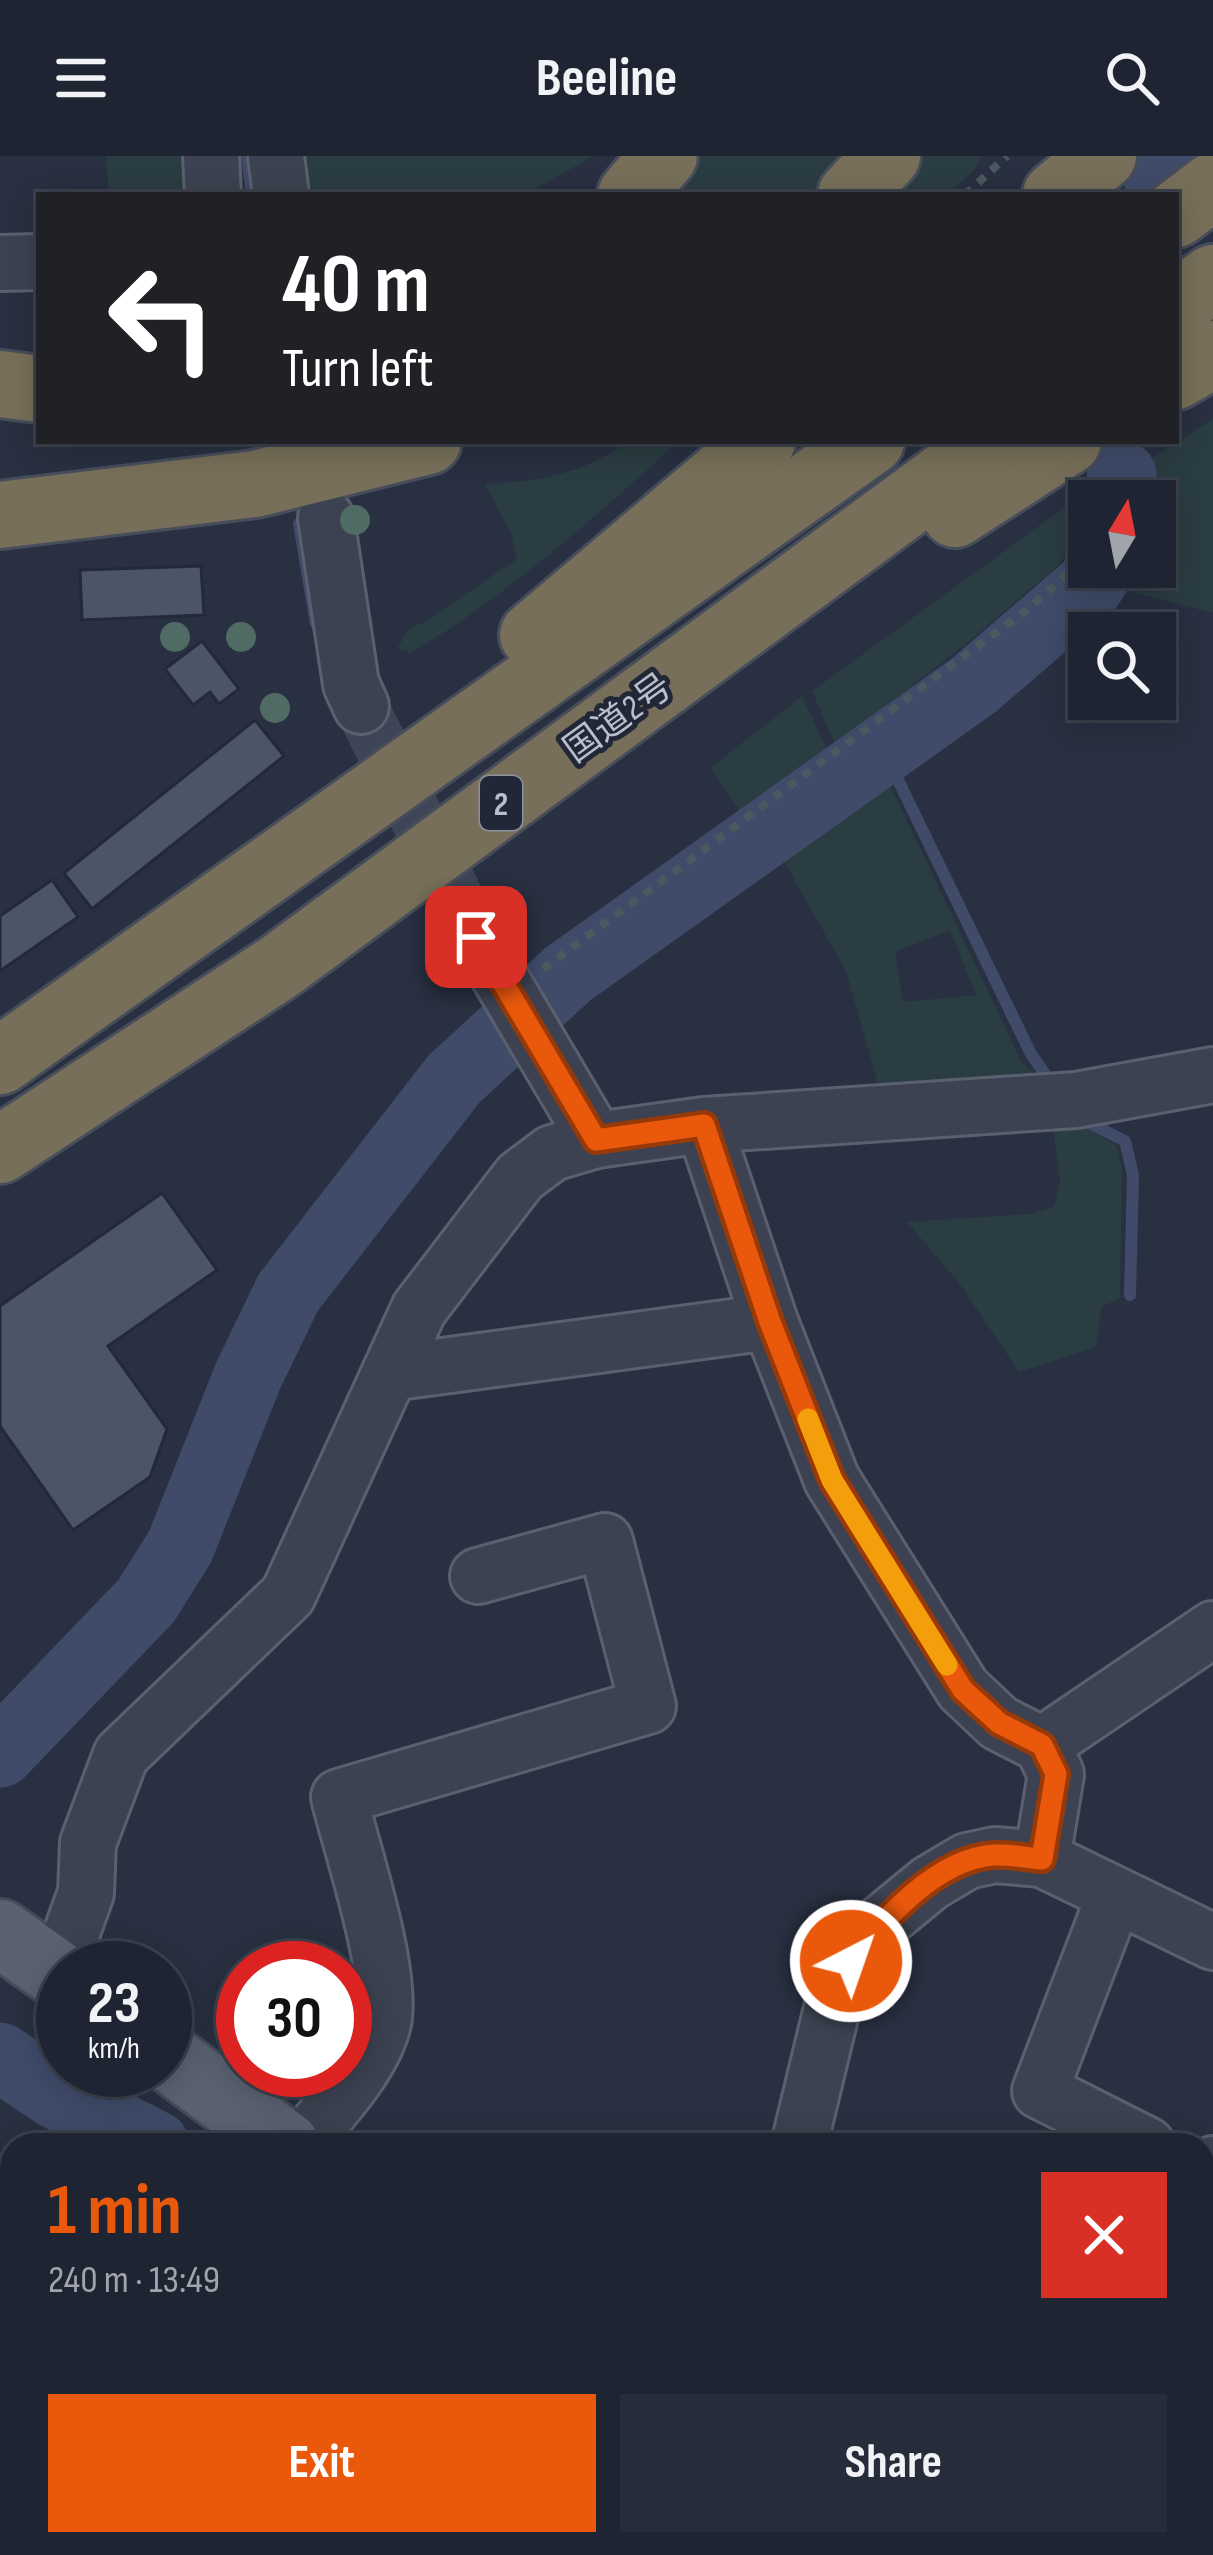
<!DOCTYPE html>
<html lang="en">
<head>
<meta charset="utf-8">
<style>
  :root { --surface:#1e2431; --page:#262c39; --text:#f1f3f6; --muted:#a1a4ab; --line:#3c414d; --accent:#ea580c }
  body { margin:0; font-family:"Sofia Sans Condensed","Noto Sans JP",sans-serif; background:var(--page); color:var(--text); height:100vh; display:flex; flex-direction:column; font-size:45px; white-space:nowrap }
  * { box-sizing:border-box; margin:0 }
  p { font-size:39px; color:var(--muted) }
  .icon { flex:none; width:66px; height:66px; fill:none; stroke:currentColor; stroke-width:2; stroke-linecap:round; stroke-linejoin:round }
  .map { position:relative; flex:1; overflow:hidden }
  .details { position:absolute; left:0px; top:1977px; width:1215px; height:423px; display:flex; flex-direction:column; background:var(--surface); border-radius:36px 36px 0 0; box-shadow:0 6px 30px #0003,0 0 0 3px var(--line) }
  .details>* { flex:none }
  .top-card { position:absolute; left:36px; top:36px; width:1143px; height:252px; border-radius:0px; box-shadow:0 6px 30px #0003,0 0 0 3px var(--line); background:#202124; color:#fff; overflow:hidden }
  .needle { width:78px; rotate:10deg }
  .buttons { position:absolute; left:1068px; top:324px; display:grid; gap:24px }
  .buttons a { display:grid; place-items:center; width:108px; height:108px; border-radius:0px; background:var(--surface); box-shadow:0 6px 30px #0003,0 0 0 3px var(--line); font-size:60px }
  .speed { position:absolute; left:36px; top:1785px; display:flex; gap:24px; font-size:60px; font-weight:700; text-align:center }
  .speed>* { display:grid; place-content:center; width:156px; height:156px; border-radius:50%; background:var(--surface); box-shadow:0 6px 30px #0003,0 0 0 3px var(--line); line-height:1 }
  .speed small { font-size:30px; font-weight:400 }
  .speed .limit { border:18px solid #d22; background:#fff; color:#111 }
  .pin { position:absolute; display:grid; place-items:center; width:102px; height:102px; color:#fff; margin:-51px; border-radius:24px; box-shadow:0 6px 18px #0006 }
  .me { position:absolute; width:132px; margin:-66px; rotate:41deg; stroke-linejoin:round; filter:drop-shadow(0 0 9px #0008) }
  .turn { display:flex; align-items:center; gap:42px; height:252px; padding:0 48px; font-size:54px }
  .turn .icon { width:156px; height:156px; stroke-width:2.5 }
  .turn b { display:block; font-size:84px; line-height:102px }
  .round { display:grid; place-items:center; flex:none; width:126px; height:126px; border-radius:0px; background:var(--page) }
  .summary { display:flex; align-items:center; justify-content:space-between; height:204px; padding:0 48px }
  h1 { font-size:72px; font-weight:700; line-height:90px; color:var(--accent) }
  .primary-button { display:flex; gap:24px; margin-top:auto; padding:24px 48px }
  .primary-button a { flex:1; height:138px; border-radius:0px; background:var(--accent); color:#fff; font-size:48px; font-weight:700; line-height:138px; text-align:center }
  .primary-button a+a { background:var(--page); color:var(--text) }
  header { display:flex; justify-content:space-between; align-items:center; height:156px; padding:0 48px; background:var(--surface); font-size:54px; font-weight:700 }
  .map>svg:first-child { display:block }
</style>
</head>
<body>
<header><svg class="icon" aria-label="menu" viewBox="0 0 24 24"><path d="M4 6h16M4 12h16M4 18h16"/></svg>Beeline<svg class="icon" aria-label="search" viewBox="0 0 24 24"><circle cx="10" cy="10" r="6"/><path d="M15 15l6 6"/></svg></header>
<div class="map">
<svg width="1213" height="2399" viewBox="0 0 1213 2399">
  <rect width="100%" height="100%" fill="#283041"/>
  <g fill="#2a3d42" fill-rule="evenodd">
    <path d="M106 0H195L196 39H109Z"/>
    <path d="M284 0H594L524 39H290Z"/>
    <path d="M692 0H857L822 39H661Z"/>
    <path d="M925 0H981L976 12 947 39H892Z"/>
    <path d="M1213 263V457L1120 433 1124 418 1114 414 1115 411H1155V345H1131L1138 311Z"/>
    <path d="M629 285H679C596 361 508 439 411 497L397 493 409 472 423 467 517 403 511 377 485 329C540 324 583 319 629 285Z"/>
    <path d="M1072 346V388L1060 408 962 491 835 589 812 535Z"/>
    <path d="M802 540 828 595 740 656 710 612Z"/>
    <path d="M881 610 1022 907 1034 916 1040 930 881 939 846 815 774 688ZM950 774 976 839 903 846 895 796Z"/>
    <path d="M1074 965 1116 989 1122 1013 1120 1143 1102 1150 1096 1191 1019 1216 959 1127 907 1066 1030 1058 1054 1051 1060 1027 1053 972Z"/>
  </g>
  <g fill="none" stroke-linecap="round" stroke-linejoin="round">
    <g stroke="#3f4b69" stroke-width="12">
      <path d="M247 0 252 39"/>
      <path d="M299 368 316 468"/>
      <path d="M884 595 1031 898 1054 931"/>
      <path d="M1077 961 1125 985 1133 1019 1130 1139"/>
      <path d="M479 2388 500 2399"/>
    </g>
    <g stroke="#3f4b69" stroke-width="69">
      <path d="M1158 22 1161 0"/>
      <path d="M1117 345 1122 319"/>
      <path d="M0 1597 146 1445 180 1391 248 1220 288 1137 454 923 568 818 974 529 1090 429 1101 411"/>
      <path d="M0 1901 57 1939 155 1989"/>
      <path d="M688 2388 704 2399"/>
    </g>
  </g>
  <g fill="#4c5468" stroke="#232938" stroke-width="3">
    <path d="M201 410 204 459 82 464 80 414Z"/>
    <path d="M202 485 239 533 219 548 210 536 193 549 165 513Z"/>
    <path d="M255 564 284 600 92 753 64 717Z"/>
    <path d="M52 724 78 761 0 815V760Z"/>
    <path d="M162 1037 217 1114 108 1190 167 1273 150 1321 73 1374 0 1270V1150Z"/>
  </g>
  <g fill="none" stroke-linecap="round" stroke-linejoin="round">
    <path stroke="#3e4556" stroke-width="54" stroke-dasharray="54 27" stroke-linecap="butt" d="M361 550 476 781"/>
    <g stroke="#5a606e" stroke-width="60">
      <g id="minor">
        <path d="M211 0 213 39"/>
        <path d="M276 0 281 39"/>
        <path d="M0 107 39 106"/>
        <path d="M326 362 351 528 361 550"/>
        <path d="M476 781 596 984 704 969 1076 944 1213 919"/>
        <path d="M704 969 770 1166 832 1324 963 1533 999 1567 1042 1589 1056 1618 1042 1703"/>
        <path d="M390 1217 770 1166"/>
        <path d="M1042 1589 1213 1473"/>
        <path d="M1115 1739 1040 1935 1147 1989"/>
        <path d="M50 1813 69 1784 86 1737 88 1687 121 1599 288 1439 419 1153 520 1021 552 997 596 984"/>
        <path d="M301 1989C329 1955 373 1910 383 1867 394 1818 352 1694 339 1641L648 1550 605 1385 478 1420"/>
        <path d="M799 1989 835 1840 851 1805 879 1769 930 1727 967 1705 995 1699 1042 1703 1213 1786"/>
        <path d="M1208 2020 1213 2008"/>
        <path d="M0 2081 12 2086"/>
        <path d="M0 2156 12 2161"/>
        <path d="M1203 2232 1213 2236"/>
        <path d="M0 2323 12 2321"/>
        <path d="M518 2388 539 2399"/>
        <path d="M270 2399 273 2388"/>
      </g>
    </g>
    <g stroke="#464b5a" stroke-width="72">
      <g id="major">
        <path d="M0 1777 63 1822"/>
        <path d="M165 1899 286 1989"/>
        <path d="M793 2388 808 2399"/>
      </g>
    </g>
    <g stroke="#474d5b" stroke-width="72">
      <g id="highway">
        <path d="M631 39 664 0"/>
        <path d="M851 39 887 0"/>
        <path d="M1056 39 1103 0"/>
        <path d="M1176 58 1213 30"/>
        <path d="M1176 149 1213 122"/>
        <path d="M1176 220 1213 198"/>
        <path d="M0 228 39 233"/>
        <path d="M955 358 1068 285"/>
        <path d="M0 359 255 328 428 285"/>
        <path d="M533 479 762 285"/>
        <path d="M0 905 871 285"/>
        <path d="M0 994 279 811 992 285"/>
      </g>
    </g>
    <g stroke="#485a5f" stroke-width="8" stroke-dasharray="9 9" stroke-linecap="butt">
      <path d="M965 39 1007 0"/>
      <path d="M543 813 1025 455C1074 413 1087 408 1088 340"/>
    </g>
    <use href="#minor" stroke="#3c4251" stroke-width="54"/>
    <use href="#major" stroke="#5a6171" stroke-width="66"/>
    <use href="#highway" stroke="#776f59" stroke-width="66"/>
  </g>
  <g fill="#506b64">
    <circle cx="355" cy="364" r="15"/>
    <circle cx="175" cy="481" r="15"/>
    <circle cx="241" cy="481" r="15"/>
    <circle cx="275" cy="552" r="15"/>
  </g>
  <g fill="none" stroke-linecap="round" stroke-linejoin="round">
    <g stroke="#983908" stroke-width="30">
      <path id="route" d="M476 781 596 984 704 969 770 1166 832 1324 963 1534 999 1567 1042 1589 1056 1618 1042 1703C1027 1702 1010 1698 994 1699 936 1703 884 1763 851 1805"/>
    </g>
    <use href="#route" stroke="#ea580c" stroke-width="21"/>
    <path stroke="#f59e0b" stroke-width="21" d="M808 1263 832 1324 947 1509"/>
  </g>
  <g text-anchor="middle" stroke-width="10" stroke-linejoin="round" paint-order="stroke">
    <rect fill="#212737" stroke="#8b919f" stroke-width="3" x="480" y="620" width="42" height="54" rx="9"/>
    <g font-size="33" font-weight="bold" fill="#b9becb">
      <text x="501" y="659">2</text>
    </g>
    <g font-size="36" fill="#b9becb" stroke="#212737">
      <text transform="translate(617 561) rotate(-36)" y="13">国道2号</text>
    </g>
  </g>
</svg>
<div class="buttons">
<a><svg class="needle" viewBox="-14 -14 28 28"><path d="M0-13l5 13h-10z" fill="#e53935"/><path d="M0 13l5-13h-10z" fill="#a1a4ab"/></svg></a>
<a><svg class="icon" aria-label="search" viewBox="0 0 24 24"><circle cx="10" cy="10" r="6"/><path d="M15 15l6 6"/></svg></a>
</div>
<div class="speed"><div>23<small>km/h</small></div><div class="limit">30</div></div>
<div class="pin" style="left:476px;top:781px;background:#d93025"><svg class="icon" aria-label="arrive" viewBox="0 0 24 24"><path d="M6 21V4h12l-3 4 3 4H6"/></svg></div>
<svg class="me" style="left:851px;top:1805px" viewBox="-20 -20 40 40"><circle r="17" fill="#ea580c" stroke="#fff" stroke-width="3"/><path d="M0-11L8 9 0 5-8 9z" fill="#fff"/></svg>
<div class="top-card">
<div class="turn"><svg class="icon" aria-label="left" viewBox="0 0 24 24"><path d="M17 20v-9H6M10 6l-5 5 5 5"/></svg><div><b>40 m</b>Turn left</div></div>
</div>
<section class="details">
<div class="summary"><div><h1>1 min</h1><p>240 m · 13:49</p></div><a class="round" style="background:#d93025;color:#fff"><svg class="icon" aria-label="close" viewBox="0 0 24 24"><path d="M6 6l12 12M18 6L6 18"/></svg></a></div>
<div class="primary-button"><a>Exit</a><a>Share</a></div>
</section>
</div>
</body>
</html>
